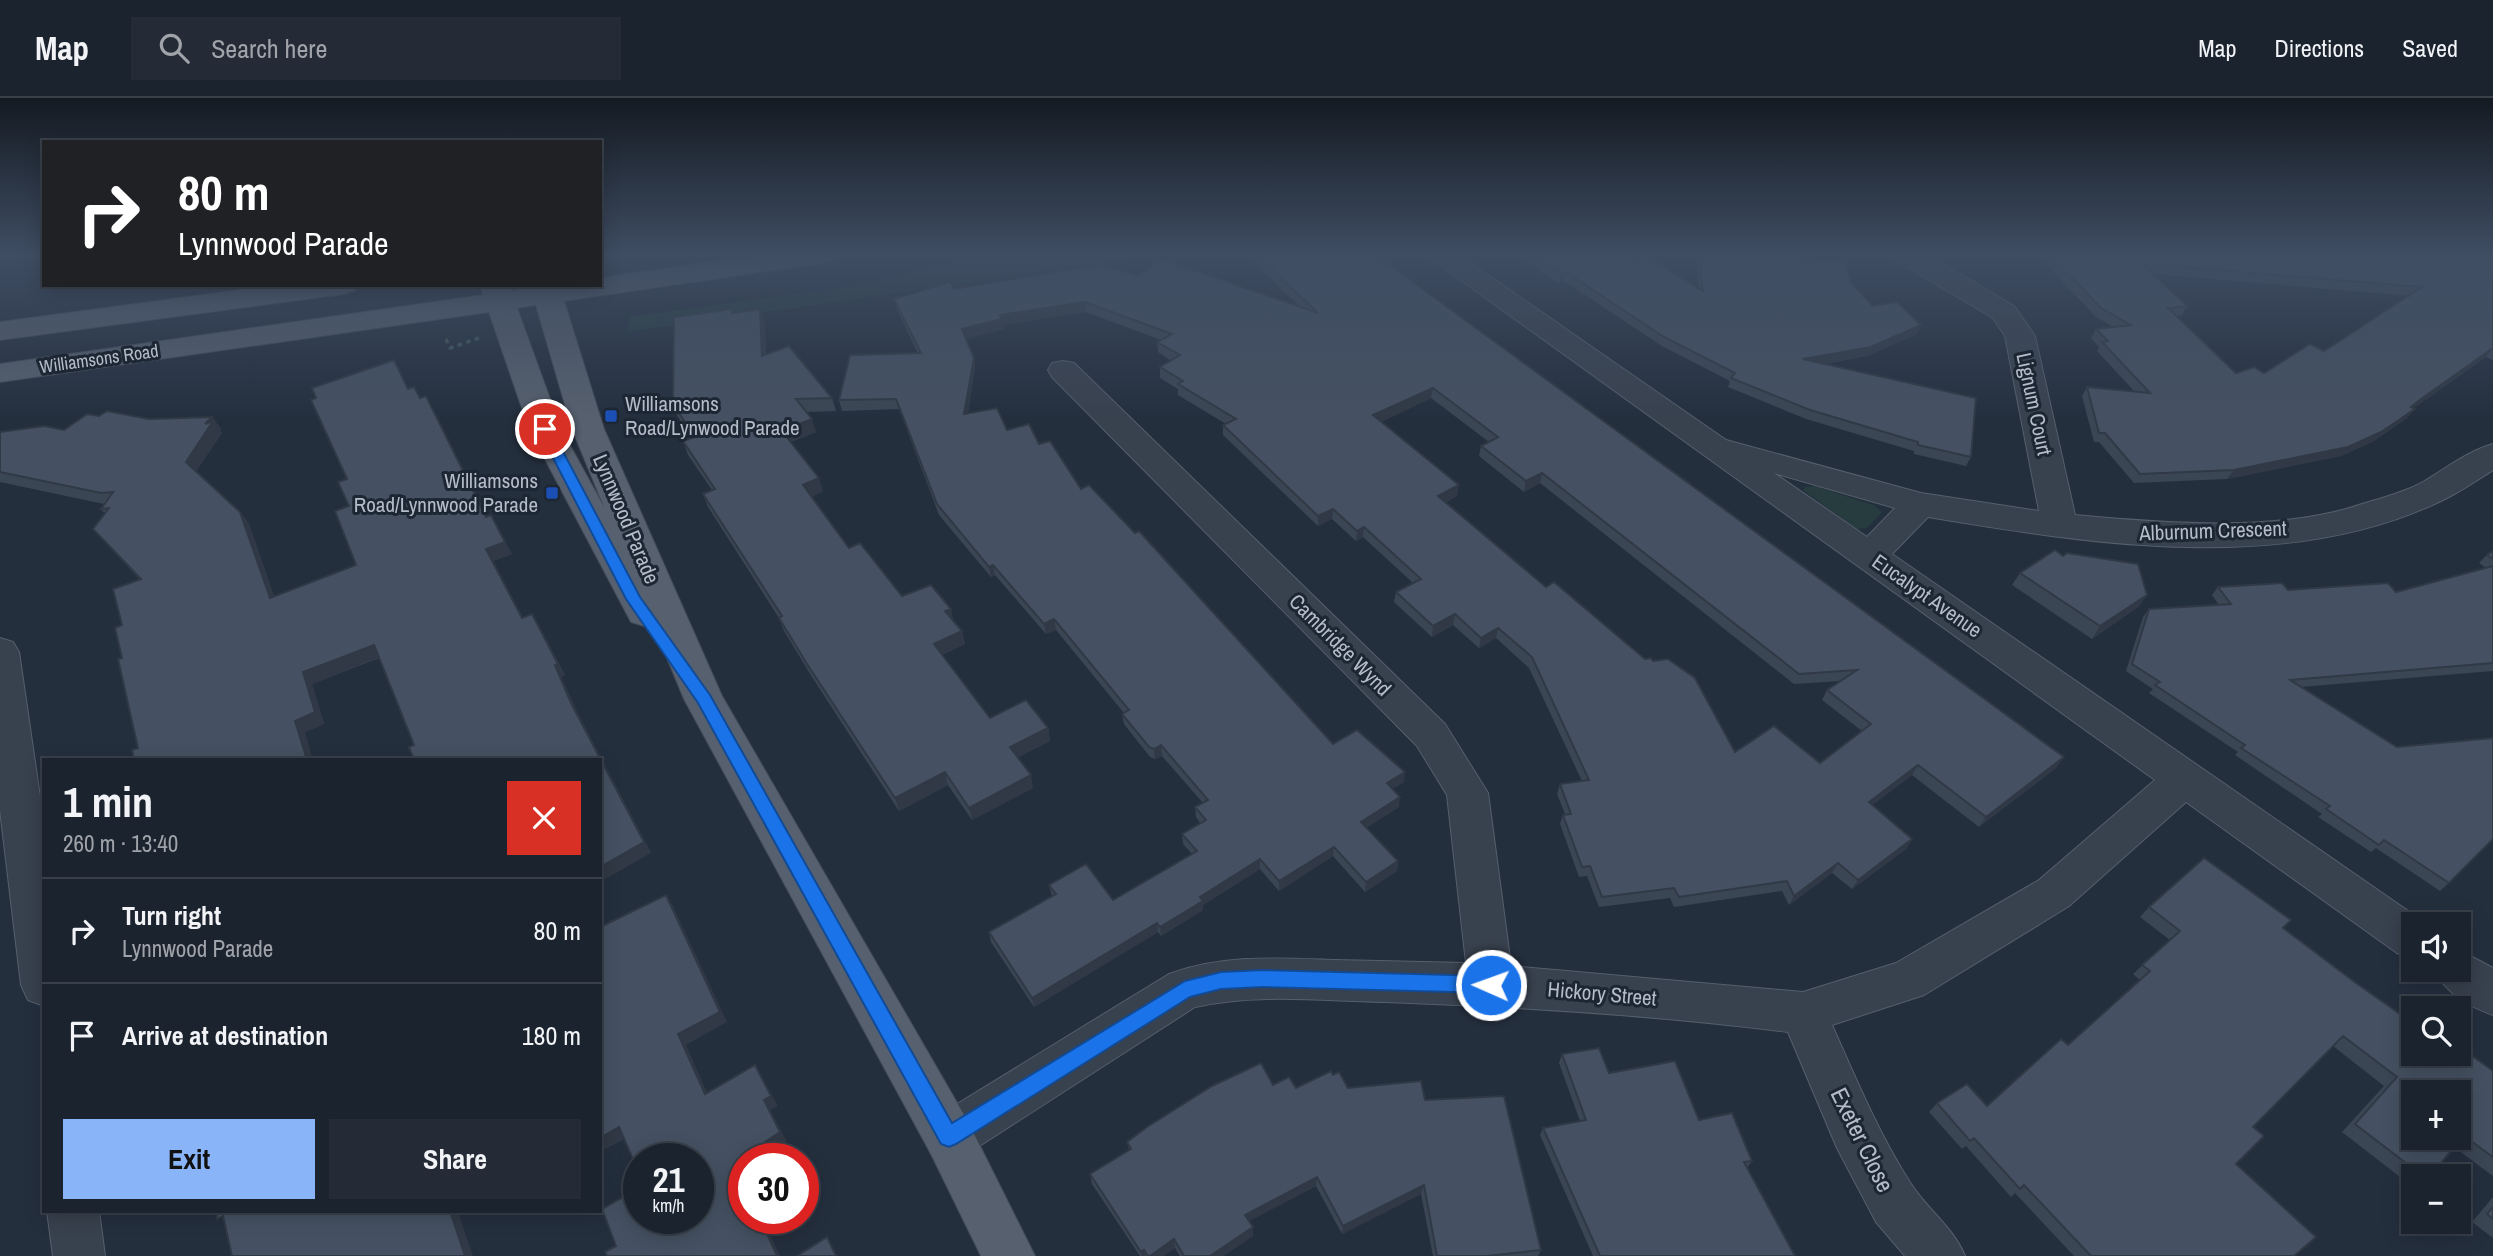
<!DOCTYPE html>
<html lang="en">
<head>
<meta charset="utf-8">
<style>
  :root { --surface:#1b232e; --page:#242b36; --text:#f1f3f6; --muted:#a0a4aa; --line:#39404a; --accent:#8ab4f8 }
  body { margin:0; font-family:"Archivo Narrow",sans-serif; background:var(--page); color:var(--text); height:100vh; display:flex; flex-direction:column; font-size:26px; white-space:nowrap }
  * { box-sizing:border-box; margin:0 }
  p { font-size:23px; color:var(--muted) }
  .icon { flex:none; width:38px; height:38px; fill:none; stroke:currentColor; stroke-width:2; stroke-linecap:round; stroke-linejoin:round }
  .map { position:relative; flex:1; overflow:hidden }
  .side { position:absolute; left:42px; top:660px; width:560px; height:455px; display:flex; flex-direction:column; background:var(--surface); border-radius:0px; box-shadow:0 4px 18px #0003,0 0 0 2px var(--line) }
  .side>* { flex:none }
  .top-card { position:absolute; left:42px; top:42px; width:560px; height:147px; border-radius:0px; box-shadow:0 4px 18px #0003,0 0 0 2px var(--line); background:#202124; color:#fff; overflow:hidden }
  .tools { position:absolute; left:2401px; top:814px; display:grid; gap:14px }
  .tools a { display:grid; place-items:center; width:70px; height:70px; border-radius:0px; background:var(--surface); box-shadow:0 4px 18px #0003,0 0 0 2px var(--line); font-size:35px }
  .speed { position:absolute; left:623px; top:1045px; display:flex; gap:14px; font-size:35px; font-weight:700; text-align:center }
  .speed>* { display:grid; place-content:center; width:91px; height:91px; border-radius:50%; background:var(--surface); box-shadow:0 4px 18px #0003,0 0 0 2px var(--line); line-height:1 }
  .speed small { font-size:18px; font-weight:400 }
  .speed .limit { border:10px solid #d22; background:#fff; color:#111 }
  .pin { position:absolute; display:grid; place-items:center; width:60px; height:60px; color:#fff; margin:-30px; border:4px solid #fff; border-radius:50%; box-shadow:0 2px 7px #0007 }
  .me { position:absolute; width:77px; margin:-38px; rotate:272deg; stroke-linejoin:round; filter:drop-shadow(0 0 5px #0008) }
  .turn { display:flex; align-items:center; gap:24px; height:147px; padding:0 21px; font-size:32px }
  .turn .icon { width:91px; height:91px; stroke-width:2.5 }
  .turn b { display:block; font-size:49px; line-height:60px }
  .round { display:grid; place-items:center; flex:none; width:74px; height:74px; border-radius:0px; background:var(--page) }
  .head { display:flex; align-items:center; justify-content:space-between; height:119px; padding:0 21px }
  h1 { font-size:42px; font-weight:700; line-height:52px }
  .button { display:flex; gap:14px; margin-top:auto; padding:14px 21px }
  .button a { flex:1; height:80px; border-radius:0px; background:var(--accent); color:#111; font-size:28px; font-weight:700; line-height:80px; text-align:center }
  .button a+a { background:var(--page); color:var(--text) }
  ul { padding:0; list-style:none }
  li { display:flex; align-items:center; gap:21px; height:105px; padding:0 21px; border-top:2px solid var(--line) }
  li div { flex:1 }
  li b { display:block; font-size:26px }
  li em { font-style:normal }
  header { display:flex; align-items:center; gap:42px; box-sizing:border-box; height:98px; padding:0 35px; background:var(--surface); border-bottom:2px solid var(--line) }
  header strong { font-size:33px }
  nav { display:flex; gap:38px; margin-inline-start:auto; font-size:24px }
  .search { width:490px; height:63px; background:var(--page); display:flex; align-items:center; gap:18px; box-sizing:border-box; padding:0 24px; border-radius:0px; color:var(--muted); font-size:26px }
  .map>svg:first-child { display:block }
</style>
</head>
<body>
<header>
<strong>Map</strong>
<div class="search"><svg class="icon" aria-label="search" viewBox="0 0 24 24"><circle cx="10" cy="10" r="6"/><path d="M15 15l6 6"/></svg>Search here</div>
<nav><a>Map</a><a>Directions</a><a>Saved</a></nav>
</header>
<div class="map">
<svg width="2493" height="1158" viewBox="0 0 2493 1158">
  <rect width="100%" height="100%" fill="#242f3e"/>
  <g fill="#263c3f">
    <path d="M1001 157H1159L628 234 629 219 848 189 950 165Z"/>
    <path d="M1815 388 1873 407 1882 414 1867 430 1857 431 1803 392 1805 389Z"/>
  </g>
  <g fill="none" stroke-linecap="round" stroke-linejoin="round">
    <g stroke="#565f6c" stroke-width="2">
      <g id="minor">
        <path d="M1426 157H1459L1726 342 1921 395 2039 413 2005 238 1993 220 1897 163 1893 157H1928L2014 208 2035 238 2075 417C2162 425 2279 435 2362 406 2382 400 2405 394 2423 384 2445 371 2468 353 2493 346V372C2477 382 2460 394 2443 402 2287 478 2091 446 1928 419L1892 456 2427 826H2413V861L2397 855 2186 704 2069 808 1924 897 1832 927C1856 981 1879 1036 1911 1086 1928 1112 1953 1129 1965 1158H1905L1876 1124 1837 1050 1788 934C1655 917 1520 909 1386 904 1322 903 1258 895 1195 909L967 1056 949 1063 931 1056 924 1039 931 1022 1169 876C1223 856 1279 860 1335 862 1379 863 1422 864 1466 865L1447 697 1417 648 1052 279 1048 272 1052 265 1063 263 1074 265 1445 626 1488 695 1511 868 1803 894 1896 865 2039 782 2155 682ZM1774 375 1895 410 1867 439Z"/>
        <path d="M0 540 13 544 19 554 44 726V908L28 902 21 887 0 712Z"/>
        <path d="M2459 852 2493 870V917C2470 909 2444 894 2435 872H2459Z"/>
        <path d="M47 1113H99L105 1158H53Z"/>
      </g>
    </g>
    <g stroke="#414a57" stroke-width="2">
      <g id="major">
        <path d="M759 157H836L832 163 822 165 564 203 604 331 722 598 967 1022 1035 1158H981L931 1056 684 601 653 526 644 528 631 524 529 331 489 214 0 284V266L483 197 480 187H509L511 193 531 190V187H600V180ZM536 207 572 331 605 411 561 331 517 210Z"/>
        <path d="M277 187H358L354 193 344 196 0 242V224Z"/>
      </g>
    </g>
    <path stroke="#44595c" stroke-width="3.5" stroke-dasharray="4.5 4.5" stroke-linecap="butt" d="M446 241 450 250 479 240"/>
    <use href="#minor" fill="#38414e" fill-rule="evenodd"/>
    <use href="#major" fill="#56606e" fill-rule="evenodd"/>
  </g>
  <g fill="#3b4654" fill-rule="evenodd">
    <path d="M1248 157H1376L2064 659 2056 670 1979 729 1912 677 1872 707 1912 741 1906 751 1852 791 1832 775 1789 807 1782 793 1674 809 1670 800 1599 809 1587 778 1579 779 1560 726 1563 717 1565 716 1557 696 1560 686 1582 683 1529 570 1496 540 1479 550 1453 527 1432 539 1394 504 1396 494 1413 485 1363 439 1356 443 1332 421 1318 428 1223 337V327L1226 326 1178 297V291L1160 280V269L1171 263 1158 254 1157 244 1161 242 1086 214 1003 227 1004 231 966 241 974 260 975 270 968 315 1039 346 1081 391 1333 646 1404 684 1392 691 1399 709 1366 730 1398 763 1397 773 1365 794 1333 758 1279 793 1260 771 1203 807V812L1161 838 1158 834 1034 909 991 844 989 834 1052 798 1049 787 1113 802 1192 756 1183 746 1182 736 1200 725 1196 719 1195 709 1203 705 1162 658 1155 661 1150 659 1124 626 1122 616 1124 615 1056 532 1046 536 995 477 991 479 939 417 899 311 842 313 839 302 918 256 897 211 894 201 954 191 1138 178 1300 209 1248 159ZM1431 300 1489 344 1481 348 1479 358 1524 394 1540 385 1794 586 1840 583 1827 592 1822 602 1862 633 1820 665 1735 654 1653 563 1645 561 1546 489 1446 404 1457 398 1381 324Z"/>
    <path d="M1517 157H1629L1637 163 1699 191 1696 157H1794V159L1851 185 1873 208 1917 236 1867 258 1824 266 1971 359 1966 368 1914 356V353L1806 321 1728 289 1730 283 1662 248 1564 183 1558 185Z"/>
    <path d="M2034 157H2493V262L2486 259 2414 310 2415 311 2407 320 2374 343 2341 358 2227 381 2134 385 2099 344H2094L2082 298 2087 289 2135 294 2097 253 2099 249 2091 240 2096 231 2114 229 2096 219 2039 159ZM2153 176 2410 198 2324 253 2264 275H2236L2176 218 2182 217 2187 208Z"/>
    <path d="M733 215 765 224 766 257 832 300 836 313 807 314 816 334 791 344 823 393 812 399 849 450 902 498 953 523 962 533 965 546 942 557 990 620 1048 630 1050 643 1018 659 1033 690 972 722 948 687 899 713 812 579 784 533 779 520 708 409 703 396 712 392 688 357 683 343 692 340 678 319 673 306Z"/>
    <path d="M394 262 408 291 432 309 487 418 512 456 493 463 523 520 532 516 539 528 565 577 561 579 578 616 651 755 414 647 379 560 312 586 324 626 305 634 138 650 122 560V527L140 482 93 431 105 416 101 411 104 406 0 384V334L64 332 99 318 149 321 212 319 221 331 220 332 222 335 196 373 240 414 249 426 274 499 356 467 349 408 347 381 316 300Z"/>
    <path d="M2493 453V573L2300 589 2449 785 2440 793 2376 750 2371 754 2318 719 2322 716 2235 657 2238 654 2149 595 2153 591 2126 573 2143 519 2149 511 2219 507 2212 497 2218 489 2396 494 2486 470 2479 465 2487 457Z"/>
    <path d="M2063 458 2147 497 2138 509 2092 541 2012 487 2020 475Z"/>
    <path d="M2149 809 2283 830 2413 956 2493 973V1078L2454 1049 2430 1078H2413V1089L2342 1034 2384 988 2333 948 2253 1029 2236 1066 2294 1158H2074L2015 1095 2011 1099 1966 1048 1962 1051 1929 1014 1937 1005 1987 1008 2068 947 2140 882 2133 876 2170 842 2140 819Z"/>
    <path d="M1562 956 1609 975 1699 1022 1752 1063 1747 1070 1795 1158H1593L1540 1037 1543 1030 1580 1023 1559 965Z"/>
    <path d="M1333 977 1348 990 1425 1002 1541 1152 1538 1158H1433L1421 1096 1342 1136 1316 1088 1249 1123 1253 1129V1138L1223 1158H1180L1175 1150 1163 1158H1140L1092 1086 1090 1076 1129 1052 1127 1044 1273 987 1296 990Z"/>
    <path d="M2493 1099V1140L2472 1124Z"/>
  </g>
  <g fill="#303945">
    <path d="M0 157H44V159L0 164Z"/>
    <path d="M1566 174 1564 183 1558 185 1560 176Z"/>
    <path d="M1085 204 1086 214 1003 227 1004 231 964 242 962 231 1000 217Z"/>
    <path d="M760 211 765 224 766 271 762 258Z"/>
    <path d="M1921 227 1917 236 1867 258 1799 270 1803 261Z"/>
    <path d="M2493 250 2486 259 2414 310 2411 309Z"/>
    <path d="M974 260 975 270 966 327 964 316Z"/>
    <path d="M1433 290 1431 300 1372 328 1373 317Z"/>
    <path d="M426 298 432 309 493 430 486 419Z"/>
    <path d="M2415 311 2407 320 2374 343 2341 358 2227 381 2234 372Z"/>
    <path d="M212 319 221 331 220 332 222 335 195 375 186 364 205 326Z"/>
    <path d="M812 321 816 334 786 346 782 333Z"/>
    <path d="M1542 375 1540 385 1524 394 1526 383Z"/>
    <path d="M819 380 823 393 808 401 803 387Z"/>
    <path d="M1459 387 1457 398 1437 408 1438 398Z"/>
    <path d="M1333 411 1332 421 1318 428V418Z"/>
    <path d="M240 414 249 426 279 512 270 500Z"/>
    <path d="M491 417 512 456 493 463 529 532 486 451Z"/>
    <path d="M1364 429 1363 439 1356 443 1357 433Z"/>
    <path d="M993 467 995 477 991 479 989 469Z"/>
    <path d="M2147 497 2138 509 2092 541 2100 528Z"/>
    <path d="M951 511 954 524 945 513Z"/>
    <path d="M532 516 565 577 561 579 578 616 651 755 600 784V769L571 605Z"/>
    <path d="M1455 516 1453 527 1432 539 1433 528Z"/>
    <path d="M1054 521 1056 532 1046 536 1044 526Z"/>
    <path d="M1498 530 1496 540 1479 550 1481 540Z"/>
    <path d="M962 533 965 546 938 559 934 546Z"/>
    <path d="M374 547 382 558 312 586 324 626 305 634 313 662H307L295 623 303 574Z"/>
    <path d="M1048 630 1050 643 1013 662 1010 649Z"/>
    <path d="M1161 647 1162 658 1155 661 1154 651Z"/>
    <path d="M2064 659 2056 670 1979 729 1986 719Z"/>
    <path d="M1918 667 1912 677 1863 714 1869 704Z"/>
    <path d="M945 674 948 687 899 713 895 700Z"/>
    <path d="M1405 674 1404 684 1385 695 1387 685Z"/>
    <path d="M1031 677 1033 690 972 722 969 710Z"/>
    <path d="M1400 699 1399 709 1360 734 1361 724Z"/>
    <path d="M1912 741 1906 751 1852 791 1858 782Z"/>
    <path d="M1334 749 1333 758 1279 793V783Z"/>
    <path d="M1260 761V771L1203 807V812L1161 838 1160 829 1200 799Z"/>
    <path d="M1398 763 1397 773 1365 794 1366 784Z"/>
    <path d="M1838 765 1832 775 1789 807 1794 798Z"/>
    <path d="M666 797 673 808 727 924 686 947 712 1006 705 996 678 936Z"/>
    <path d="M1157 825 1158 834 1034 909 1032 900Z"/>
    <path d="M755 967 778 1008 770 1012 787 1044 771 1054 775 1060H773L765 1044 764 1002Z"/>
    <path d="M619 1029 628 1039 600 1054V1040Z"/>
    <path d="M1317 1079 1316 1088 1245 1125V1117Z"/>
    <path d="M1424 1087 1421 1096 1342 1136 1343 1128Z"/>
    <path d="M450 1113H466L459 1117 473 1158H465Z"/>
    <path d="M760 1120H762L780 1158H777Z"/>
    <path d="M1253 1129V1138L1223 1158H1210Z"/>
    <path d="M1174 1141 1175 1150 1163 1158H1150Z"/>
    <path d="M1144 1152 1145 1158H1142L1141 1154Z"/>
  </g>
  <g fill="#455162" stroke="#303945" stroke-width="2" fill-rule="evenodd">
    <path d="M1257 157H1376L2064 659 1986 719 1918 667 1869 704 1912 741 1858 782 1838 765 1794 798 1787 783 1679 799 1674 790 1602 799 1590 768 1582 769 1563 717 1571 716 1560 686 1589 682 1532 559 1498 530 1481 540 1455 516 1433 528 1396 494 1421 481 1364 429 1357 433 1333 411 1318 418 1223 327 1236 321 1178 286 1183 283 1160 269 1180 257 1157 244 1172 236 1085 204 1000 217 1002 221 962 231 974 260 964 316 997 310 1007 332 1029 326 1039 346 1050 343 1081 391 1089 387 1135 435 1139 433 1333 646 1357 632 1405 674 1387 685 1400 699 1361 724 1398 763 1366 784 1334 749 1279 783 1260 761 1200 799 1203 803 1160 829 1157 825 1032 900 989 834 1056 796 1049 787 1086 766 1113 802 1197 753 1182 736 1206 722 1195 709 1208 702 1161 647 1154 651 1149 649 1122 616 1129 612 1054 521 1044 526 993 467 989 469 937 406 896 301 839 302 850 257 921 255 894 201 950 184 954 191 1102 166 1138 178 1162 161 1318 215ZM1433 290 1498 339 1481 348 1526 383 1542 375 1799 576 1857 572 1827 592 1871 626 1820 665 1774 628 1735 654 1695 580 1668 561 1653 563 1651 560 1645 561 1554 484 1546 489 1438 398 1459 387 1373 317Z"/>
    <path d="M1532 157H1629L1637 163 1646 158 1703 193 1699 157H1794V159L1846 163 1851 185 1873 208 1897 204 1921 227 1871 249 1803 261 1976 300 1971 359 1918 347V344L1810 312 1731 280 1735 275 1664 239 1566 174 1560 176Z"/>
    <path d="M2050 157H2493V250L2421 301 2411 309 2415 311 2381 334 2348 349 2234 372 2140 376 2105 335H2099L2087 289 2150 295 2102 244 2108 243 2096 231 2131 227 2101 210ZM2142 166 2422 189 2324 253 2310 246 2264 275 2254 269 2236 275 2168 210 2187 208Z"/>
    <path d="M732 211V215L760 211 762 258 789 248 832 300 796 301 812 321 782 333 819 380 803 387 849 450 860 445 902 498 931 487 951 511 945 513 962 533 934 546 990 620 1026 602 1048 630 1010 649 1031 677 969 710 945 674 895 700 807 566 779 520 782 518 703 396 715 391 683 343 695 339 673 306 674 219Z"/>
    <path d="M394 262 408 291 414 289 420 300 426 298 486 419 491 417 505 444 486 451 522 520 532 516 558 566 555 567 571 605 644 744 600 769V662H414L409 649 414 647 374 547 303 574 315 614 295 623 307 662H134L132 652 138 650 118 561 122 560 115 530 122 527 113 491 141 481 93 431 109 410 101 411 113 394 101 395 0 374V334L44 328 64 332 87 316 99 318 107 313 149 321 212 319 205 326 213 323 186 364 240 414 270 500 356 467 335 413 349 408 338 384 347 381 311 302 316 300 312 290Z"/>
    <path d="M2055 452 2063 458 2067 455 2138 466 2147 497 2100 528 2020 475Z"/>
    <path d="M2493 453V461L2487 457Z"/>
    <path d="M2493 468V565L2290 582 2397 649 2493 640V741L2449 785 2384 742 2379 747 2326 711 2330 708 2241 650 2245 647 2155 587 2160 584 2132 566 2149 511 2231 506 2218 489 2282 485 2288 492 2388 485 2396 494Z"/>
    <path d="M2204 760 2291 822 2283 830 2356 885 2413 925V956H2459V948L2493 973V1059L2464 1038 2430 1078H2423L2355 1026 2397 979 2343 938 2253 1029 2264 1038 2236 1066 2316 1139 2294 1158H2091L2024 1087 2020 1091 1974 1040 1970 1043 1937 1005 1967 986 1987 1008 2061 941 2068 947 2150 873 2142 867 2180 833 2149 809ZM2413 994H2459V1040H2413Z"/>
    <path d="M666 797 720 914 678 936 705 996 755 967 771 998 764 1002 780 1034 765 1044 773 1060H744V1082L743 1083 744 1085V1120H760L777 1158H607L605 1154 616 1148 602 1111 639 1090V1120H698V1060H639V1075L619 1029 600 1040V829Z"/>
    <path d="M1599 950 1609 975 1675 963 1699 1022 1732 1015 1752 1063 1744 1064 1795 1158H1600L1543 1030 1586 1022 1562 956Z"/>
    <path d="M1261 965 1273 987 1289 979 1296 990 1331 973 1333 977 1339 974 1348 990 1421 983 1425 1002 1504 998 1541 1152 1486 1158H1437L1424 1087 1343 1128 1317 1079 1245 1117 1253 1129 1210 1158H1184L1174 1141 1150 1158H1148L1144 1152 1141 1154 1090 1076 1131 1051 1127 1044 1147 1029 1212 988Z"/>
    <path d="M2493 1109V1121L2487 1116Z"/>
    <path d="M216 1113H450L465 1158H232L223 1118 217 1121Z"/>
    <path d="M827 1139 836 1158H797Z"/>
  </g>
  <linearGradient id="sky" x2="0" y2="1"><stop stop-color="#141a22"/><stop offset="0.49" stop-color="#3f4d63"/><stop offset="1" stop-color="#3f4d63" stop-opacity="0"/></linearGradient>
  <rect width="2493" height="320" fill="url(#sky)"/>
  <path fill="#1a73e8" stroke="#114b97" stroke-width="2" d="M545 327 551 331 640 499 710 597 952 1025 1185 883 1221 874 1263 872 1491 878 1498 881 1501 887 1498 893 1491 895 1263 889 1221 891 1190 899 956 1046 949 1049 941 1046 698 605 626 501 538 331Z"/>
  <g fill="#1a4fb4" stroke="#1d2633" stroke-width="2.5">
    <rect x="604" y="311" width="14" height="14" rx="3.5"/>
    <rect x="545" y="388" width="14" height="14" rx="3.5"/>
  </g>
  <g text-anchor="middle" stroke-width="6" stroke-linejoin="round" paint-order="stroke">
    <g font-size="18" fill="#b4bcc9" stroke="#1d2633">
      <text transform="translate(99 261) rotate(-8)" y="6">Williamsons Road</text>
    </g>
    <g font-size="21" fill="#b4bcc9" stroke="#1d2633" text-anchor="start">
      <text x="625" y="313">Williamsons<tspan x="625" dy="24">Road/Lynwood Parade</tspan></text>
      <text x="538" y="390" text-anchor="end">Williamsons<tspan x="538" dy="24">Road/Lynnwood Parade</tspan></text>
    </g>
    <g font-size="21" fill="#b4bcc9" stroke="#1d2633">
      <text transform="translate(2034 306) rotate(78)" y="7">Lignum Court</text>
      <text transform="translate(626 421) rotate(67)" y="7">Lynnwood Parade</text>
      <text transform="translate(2213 433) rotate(-2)" y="7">Alburnum Crescent</text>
      <text transform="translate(1927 498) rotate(35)" y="7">Eucalypt Avenue</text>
      <text transform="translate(1340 547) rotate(45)" y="7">Cambridge Wynd</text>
      <text transform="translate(1602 896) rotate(5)" y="7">Hickory Street</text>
    </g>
    <g font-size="24" fill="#b4bcc9" stroke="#1d2633">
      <text transform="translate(1862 1042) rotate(64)" y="8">Exeter Close</text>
    </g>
  </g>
</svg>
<div class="tools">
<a><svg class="icon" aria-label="sound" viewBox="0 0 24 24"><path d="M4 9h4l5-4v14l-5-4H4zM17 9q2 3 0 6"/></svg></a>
<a><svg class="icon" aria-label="search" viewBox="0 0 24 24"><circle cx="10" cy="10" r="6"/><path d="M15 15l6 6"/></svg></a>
<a>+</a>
<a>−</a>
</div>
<div class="speed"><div>21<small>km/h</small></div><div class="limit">30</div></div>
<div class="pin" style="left:545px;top:331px;background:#d93025"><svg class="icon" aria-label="arrive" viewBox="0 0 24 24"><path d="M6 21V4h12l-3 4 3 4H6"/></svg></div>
<svg class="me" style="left:1491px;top:887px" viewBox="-20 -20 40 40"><circle r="17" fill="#1a73e8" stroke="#fff" stroke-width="3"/><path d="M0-11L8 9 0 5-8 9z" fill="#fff"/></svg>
<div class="top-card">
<div class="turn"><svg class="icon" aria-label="right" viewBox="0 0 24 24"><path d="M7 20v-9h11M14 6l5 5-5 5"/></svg><div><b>80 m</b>Lynnwood Parade</div></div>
</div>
<section class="side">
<div class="head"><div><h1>1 min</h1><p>260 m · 13:40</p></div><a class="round" style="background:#d93025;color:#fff"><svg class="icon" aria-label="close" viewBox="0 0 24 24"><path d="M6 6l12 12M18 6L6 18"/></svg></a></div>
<ul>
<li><svg class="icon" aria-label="right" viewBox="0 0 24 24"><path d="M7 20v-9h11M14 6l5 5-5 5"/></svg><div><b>Turn right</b><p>Lynnwood Parade</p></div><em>80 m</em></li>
<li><svg class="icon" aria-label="arrive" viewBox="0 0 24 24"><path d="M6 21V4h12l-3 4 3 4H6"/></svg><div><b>Arrive at destination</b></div><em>180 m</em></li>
</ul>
<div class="button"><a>Exit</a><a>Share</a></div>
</section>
</div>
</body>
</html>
